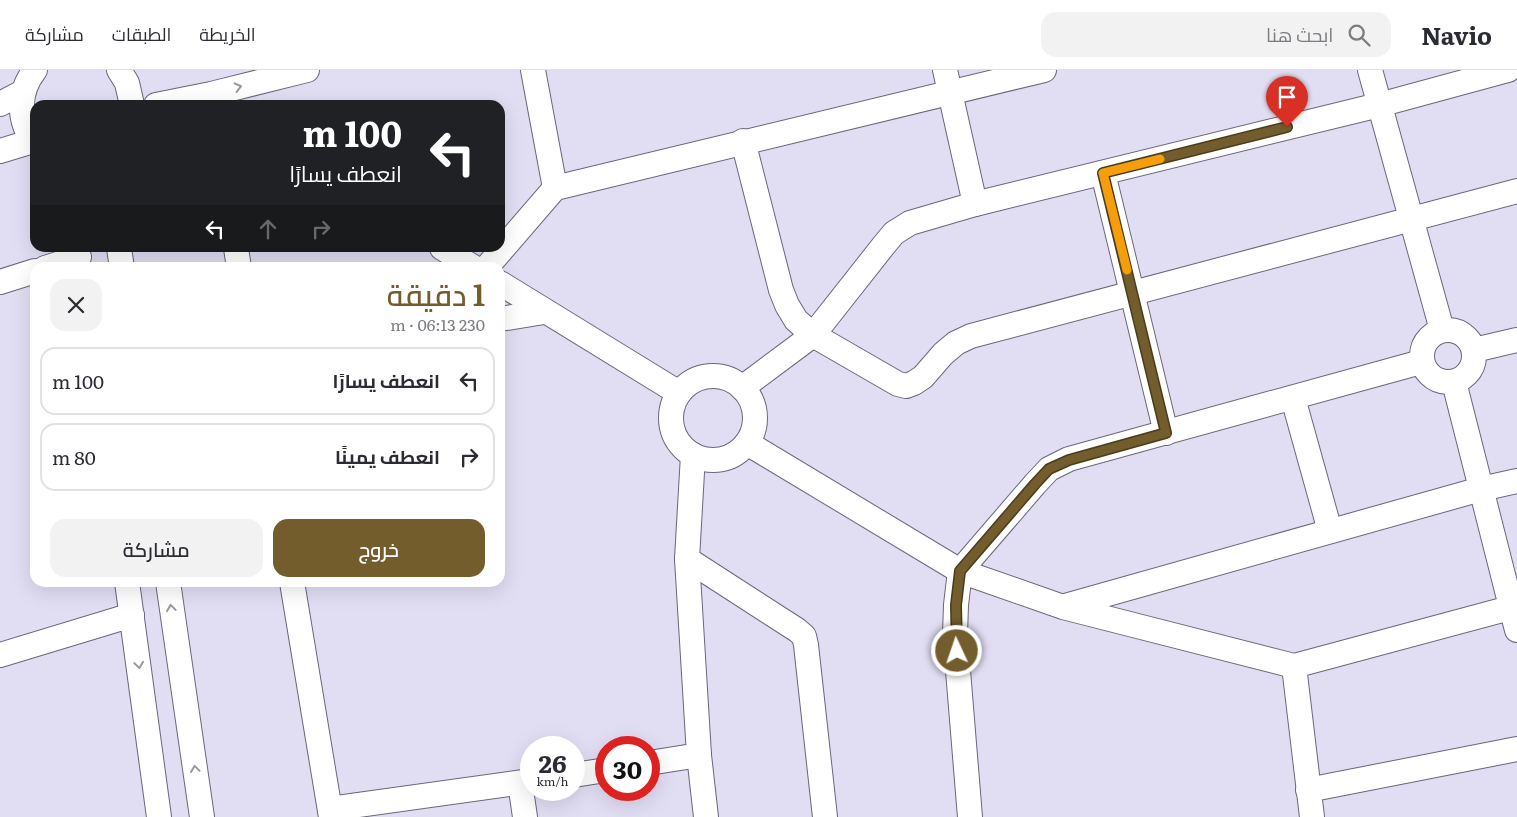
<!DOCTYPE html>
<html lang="ar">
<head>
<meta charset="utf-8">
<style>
  :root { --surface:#fff; --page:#f2f2f3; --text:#2b2b33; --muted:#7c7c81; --line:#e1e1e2; --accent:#745d2d }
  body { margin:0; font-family:Literata,Cairo,serif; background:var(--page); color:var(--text); direction:rtl; height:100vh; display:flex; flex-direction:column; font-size:19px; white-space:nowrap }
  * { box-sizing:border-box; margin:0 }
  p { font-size:16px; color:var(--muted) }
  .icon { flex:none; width:28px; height:28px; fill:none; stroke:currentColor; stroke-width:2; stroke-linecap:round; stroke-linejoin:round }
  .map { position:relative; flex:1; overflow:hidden; direction:ltr }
  .drawer { position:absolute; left:30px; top:192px; width:475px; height:325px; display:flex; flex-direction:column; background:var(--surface); border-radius:15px; box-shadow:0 5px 20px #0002; direction:rtl }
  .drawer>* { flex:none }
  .banner { position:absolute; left:30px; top:30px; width:475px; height:152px; border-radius:15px; box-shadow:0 5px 20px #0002; direction:rtl; background:#202124; color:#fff; overflow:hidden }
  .speed { position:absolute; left:520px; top:666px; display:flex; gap:10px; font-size:25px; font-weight:700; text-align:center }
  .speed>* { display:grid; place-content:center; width:65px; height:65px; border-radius:50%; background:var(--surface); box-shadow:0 5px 20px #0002; line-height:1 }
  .speed small { font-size:12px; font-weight:400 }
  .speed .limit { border:8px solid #d22; background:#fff; color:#111 }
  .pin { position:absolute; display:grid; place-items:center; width:42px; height:42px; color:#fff; margin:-51px -21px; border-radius:50% 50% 50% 0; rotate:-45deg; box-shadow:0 0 5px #0007 }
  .pin .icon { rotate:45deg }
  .me { position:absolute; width:55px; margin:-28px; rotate:357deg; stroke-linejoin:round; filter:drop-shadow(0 0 4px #0008) }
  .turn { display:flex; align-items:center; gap:18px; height:105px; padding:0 20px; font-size:22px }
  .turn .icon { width:65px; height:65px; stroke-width:2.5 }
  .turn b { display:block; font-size:35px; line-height:42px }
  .lanes { display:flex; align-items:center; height:48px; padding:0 20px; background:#0003; justify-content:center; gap:25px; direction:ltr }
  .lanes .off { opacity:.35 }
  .round { display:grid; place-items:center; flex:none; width:52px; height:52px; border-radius:15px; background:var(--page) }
  .overview { display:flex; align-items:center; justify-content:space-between; height:85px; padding:0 20px }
  h1 { font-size:30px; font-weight:600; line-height:38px; color:var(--accent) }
  .action { display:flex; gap:10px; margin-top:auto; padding:10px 20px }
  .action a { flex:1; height:58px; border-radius:15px; background:var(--accent); color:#fff; font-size:20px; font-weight:600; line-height:58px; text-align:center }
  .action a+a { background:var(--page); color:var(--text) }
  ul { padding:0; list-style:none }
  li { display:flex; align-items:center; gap:15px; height:68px; margin:0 10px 8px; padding:0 10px; border:2px solid var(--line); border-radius:15px }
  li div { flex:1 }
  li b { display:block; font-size:19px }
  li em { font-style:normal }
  header { display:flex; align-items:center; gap:30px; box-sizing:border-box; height:70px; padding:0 25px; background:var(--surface); border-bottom:1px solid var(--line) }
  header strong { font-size:24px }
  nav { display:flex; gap:28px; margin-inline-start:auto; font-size:18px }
  .search { width:350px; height:45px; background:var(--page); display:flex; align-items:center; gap:12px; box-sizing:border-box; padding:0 18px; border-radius:15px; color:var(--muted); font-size:19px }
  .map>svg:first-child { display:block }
</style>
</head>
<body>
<header>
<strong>Navio</strong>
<div class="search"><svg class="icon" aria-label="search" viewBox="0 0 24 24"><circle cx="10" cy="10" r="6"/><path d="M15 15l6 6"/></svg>ابحث هنا</div>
<nav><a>الخريطة</a><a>الطبقات</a><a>مشاركة</a></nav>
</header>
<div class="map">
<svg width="1517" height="747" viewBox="0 0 1517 747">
  <rect width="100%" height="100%" fill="#e1ddf3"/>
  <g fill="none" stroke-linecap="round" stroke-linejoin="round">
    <g stroke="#6a667a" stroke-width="26">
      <g id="street">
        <path d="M119 0 127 13 132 35"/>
        <path d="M533 0 555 118"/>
        <path d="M945 0 975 134"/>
        <path d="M1370 0 1442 260"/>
        <path d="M0 34 23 22"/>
        <path d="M156 35 211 24 307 0"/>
        <path d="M743 71 781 220 787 235 796 250 813 265 898 314 906 316 914 313 923 307 943 284 956 273 971 266 1517 121"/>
        <path d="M35 73C17 51 18 21 35 0"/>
        <path d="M0 81 33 71"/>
        <path d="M1103 103 1166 363"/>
        <path d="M119 178 122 198"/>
        <path d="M236 178 239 198"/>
        <path d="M442 178 475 198"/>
        <path d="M45 198 79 187"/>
        <path d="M486 198 555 118 1044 0"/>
        <path d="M0 212 35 201"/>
        <path d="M500 213 679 323"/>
        <path d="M500 249 544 242"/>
        <circle cx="1448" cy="286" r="26"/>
        <path d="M1474 280 1517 270"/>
        <circle cx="713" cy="348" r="42"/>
        <path d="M1454 312 1517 560"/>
        <path d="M742 318 813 265 884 175 894 163 910 153 975 134 1379 35 1508 0"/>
        <path d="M1293 328 1330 461"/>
        <path d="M747 373 960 501 1063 537 1294 596 1517 536"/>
        <path d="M693 385 687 489 699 685 706 747"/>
        <path d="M687 489 797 560 804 566 806 575 825 747"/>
        <path d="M127 512 159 747"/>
        <path d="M168 512 202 747"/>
        <path d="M292 512 331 747"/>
        <path d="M1065 536 1481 419 1517 411"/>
        <path d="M0 585 132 545"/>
        <path d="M1294 596 1312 747"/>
        <path d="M649 693 699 685"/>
        <path d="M574 705 606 700"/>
        <path d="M520 713 525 747"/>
        <path d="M1308 720 1517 679"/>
        <path d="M330 739 531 711"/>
        <path d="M970 747 955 564 956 535 960 501 1035 414 1049 399 1069 389 1421 292"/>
      </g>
    </g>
    <use href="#street" stroke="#fff" stroke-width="24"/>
  </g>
  <defs><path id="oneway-chevron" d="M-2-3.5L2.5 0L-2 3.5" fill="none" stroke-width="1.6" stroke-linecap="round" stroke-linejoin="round" transform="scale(1.25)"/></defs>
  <g stroke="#98979a">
    <use href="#oneway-chevron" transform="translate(238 17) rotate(-14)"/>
    <use href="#oneway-chevron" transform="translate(171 538) rotate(-98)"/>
    <use href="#oneway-chevron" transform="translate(139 595) rotate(82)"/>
    <use href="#oneway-chevron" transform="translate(195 699) rotate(-98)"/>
  </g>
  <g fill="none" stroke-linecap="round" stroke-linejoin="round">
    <g stroke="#4b3c1d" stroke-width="12">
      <path id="route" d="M957 581 956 535 960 501 1035 414 1049 399 1069 390 1166 363 1103 103 1287 57"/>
    </g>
    <use href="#route" stroke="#745d2d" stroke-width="9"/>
    <path stroke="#f59e0b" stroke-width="9" d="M1127 200 1103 103 1160 89"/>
  </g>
</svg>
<div class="speed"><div>26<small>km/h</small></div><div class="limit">30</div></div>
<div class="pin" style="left:1287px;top:57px;background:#d93025"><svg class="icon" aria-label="arrive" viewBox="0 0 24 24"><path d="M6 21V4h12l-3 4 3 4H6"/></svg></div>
<svg class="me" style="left:957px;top:581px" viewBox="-20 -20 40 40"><circle r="17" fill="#745d2d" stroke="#fff" stroke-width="3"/><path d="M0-11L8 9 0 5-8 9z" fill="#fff"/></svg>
<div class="banner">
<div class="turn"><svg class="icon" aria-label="left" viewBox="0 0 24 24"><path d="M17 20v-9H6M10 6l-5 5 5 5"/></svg><div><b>100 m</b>انعطف يسارًا</div></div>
<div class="lanes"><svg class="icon" aria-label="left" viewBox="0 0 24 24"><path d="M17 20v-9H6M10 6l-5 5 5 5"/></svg><svg class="icon off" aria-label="ahead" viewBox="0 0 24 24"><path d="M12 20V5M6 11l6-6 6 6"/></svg><svg class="icon off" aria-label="right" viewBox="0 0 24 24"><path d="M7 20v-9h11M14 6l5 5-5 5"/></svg></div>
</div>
<section class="drawer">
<div class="overview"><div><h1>1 دقيقة</h1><p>230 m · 06:13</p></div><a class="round"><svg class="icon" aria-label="close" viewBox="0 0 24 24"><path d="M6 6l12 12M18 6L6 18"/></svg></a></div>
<ul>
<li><svg class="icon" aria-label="left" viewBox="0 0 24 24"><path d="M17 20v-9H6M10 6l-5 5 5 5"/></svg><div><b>انعطف يسارًا</b></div><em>100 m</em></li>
<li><svg class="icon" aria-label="right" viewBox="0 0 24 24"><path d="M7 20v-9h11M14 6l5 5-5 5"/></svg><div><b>انعطف يمينًا</b></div><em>80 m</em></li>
</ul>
<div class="action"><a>خروج</a><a>مشاركة</a></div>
</section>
</div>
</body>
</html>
